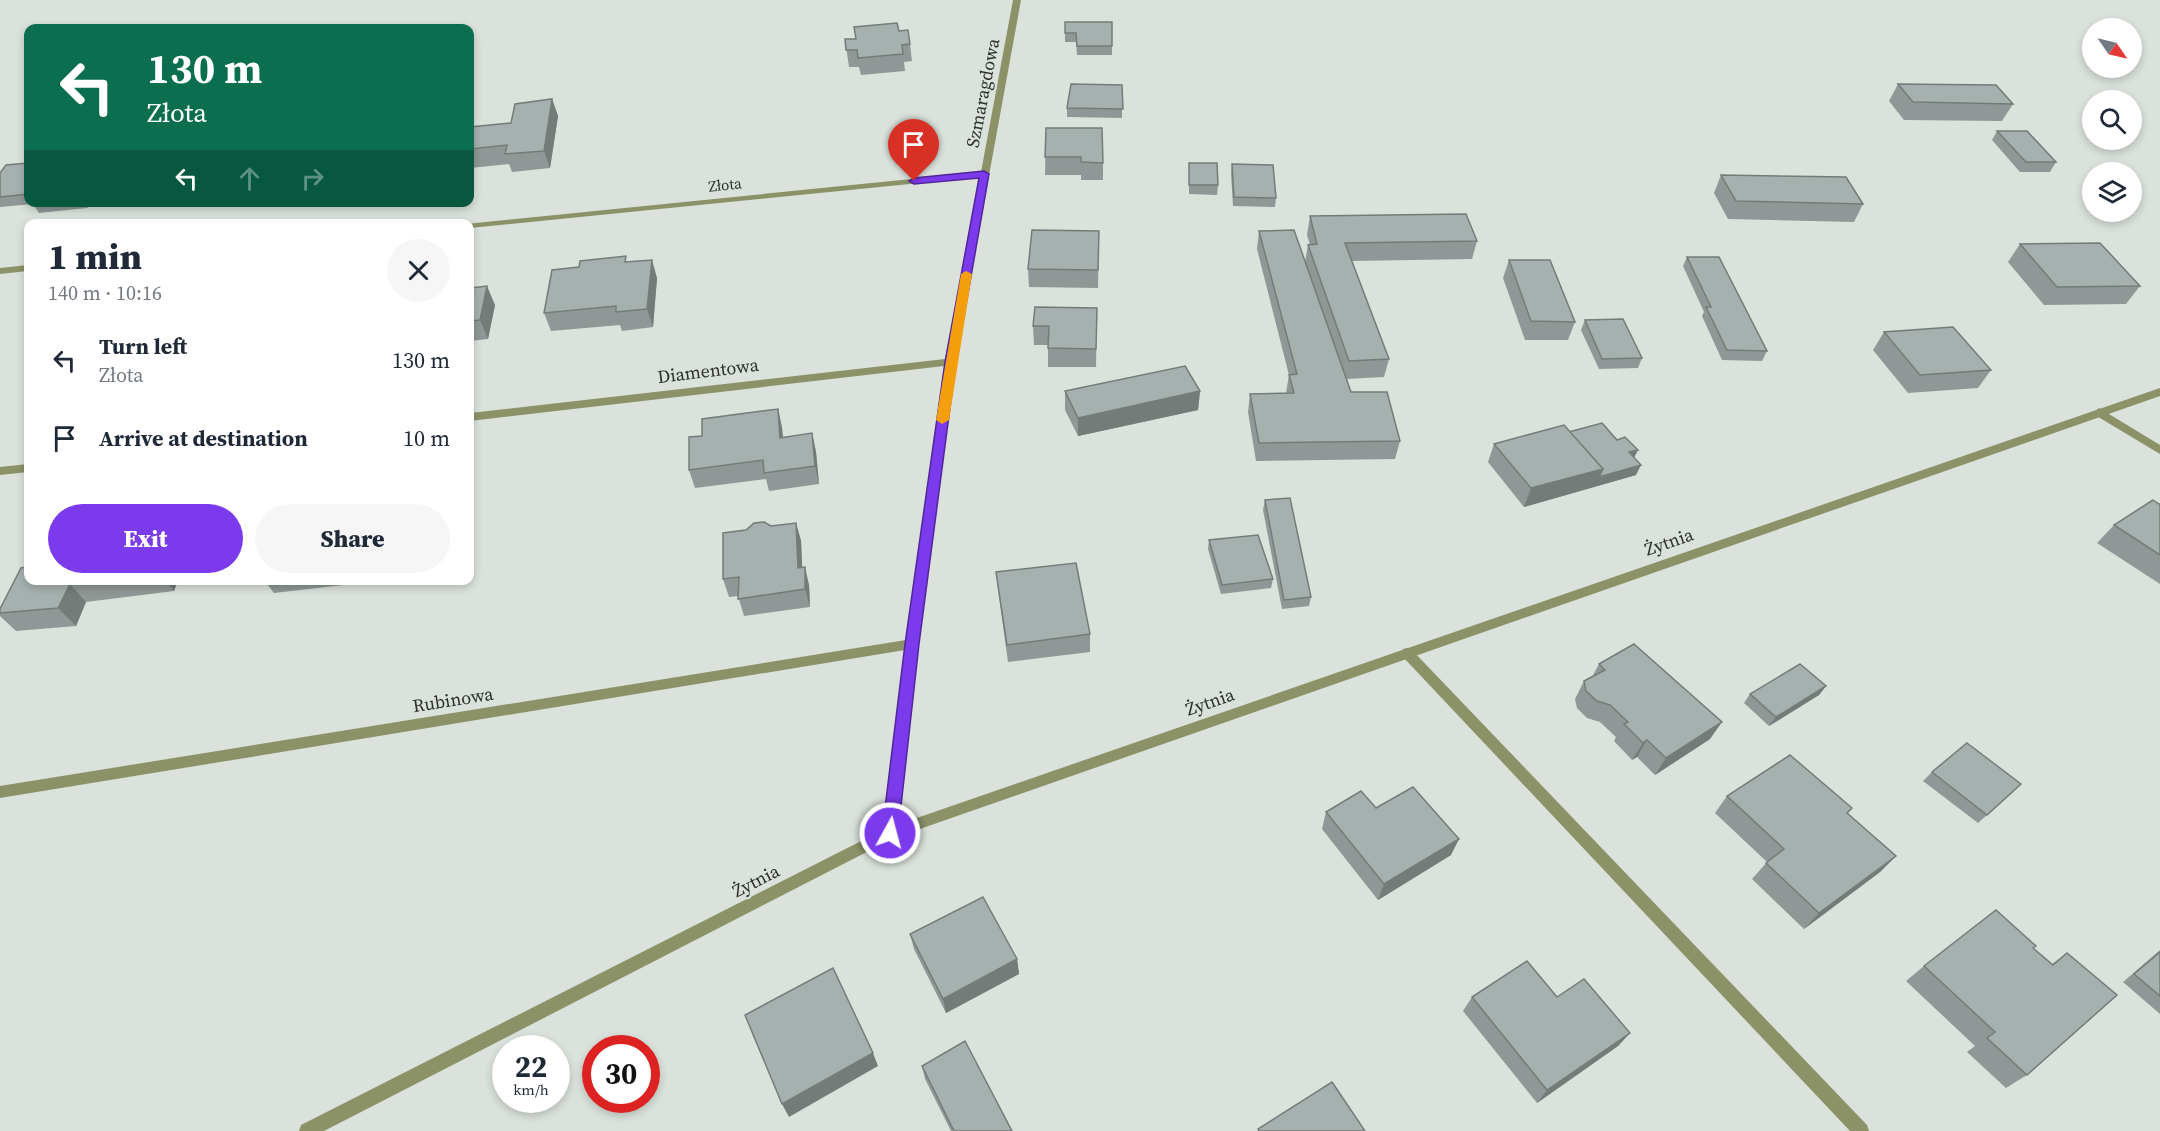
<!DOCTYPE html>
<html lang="en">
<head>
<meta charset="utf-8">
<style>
  :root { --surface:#fff; --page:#f6f6f7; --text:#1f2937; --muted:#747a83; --accent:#7c3aed }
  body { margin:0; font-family:"Source Serif 4",serif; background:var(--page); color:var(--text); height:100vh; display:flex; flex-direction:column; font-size:22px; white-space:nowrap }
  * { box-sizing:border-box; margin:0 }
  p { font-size:20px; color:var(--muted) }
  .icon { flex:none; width:33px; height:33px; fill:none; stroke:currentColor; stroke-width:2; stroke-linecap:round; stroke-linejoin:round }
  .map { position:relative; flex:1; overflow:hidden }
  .details { position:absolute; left:24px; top:219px; width:450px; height:366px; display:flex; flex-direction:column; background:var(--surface); border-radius:12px; box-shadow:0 3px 9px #0003 }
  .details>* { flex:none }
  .hud { position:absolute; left:24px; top:24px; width:450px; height:183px; border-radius:12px; box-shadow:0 3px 9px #0003; background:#0b6e4f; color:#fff; overflow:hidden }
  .needle { width:39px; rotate:124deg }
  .controls { position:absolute; left:2082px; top:18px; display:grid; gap:12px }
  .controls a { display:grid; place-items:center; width:60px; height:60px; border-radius:50%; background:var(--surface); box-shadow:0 3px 9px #0003; font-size:30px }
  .speed { position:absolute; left:492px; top:1035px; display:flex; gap:12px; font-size:30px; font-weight:700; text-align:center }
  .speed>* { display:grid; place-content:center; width:78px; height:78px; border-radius:50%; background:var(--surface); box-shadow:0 3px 9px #0003; line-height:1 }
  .speed small { font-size:15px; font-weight:400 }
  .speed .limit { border:9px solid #d22; background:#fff; color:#111 }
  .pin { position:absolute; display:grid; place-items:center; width:51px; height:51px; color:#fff; margin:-62px -26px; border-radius:50% 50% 50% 0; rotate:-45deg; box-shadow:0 0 6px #0007 }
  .pin .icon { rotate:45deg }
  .me { position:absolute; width:66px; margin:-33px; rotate:7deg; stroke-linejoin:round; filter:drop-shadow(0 0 4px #0008) }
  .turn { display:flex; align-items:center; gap:21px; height:126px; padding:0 24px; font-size:27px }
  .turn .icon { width:78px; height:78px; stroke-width:2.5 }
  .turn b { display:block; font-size:42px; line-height:51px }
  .lanes { display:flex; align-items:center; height:57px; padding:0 24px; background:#0003; justify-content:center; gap:30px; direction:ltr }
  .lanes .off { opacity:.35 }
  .round { display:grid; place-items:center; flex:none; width:63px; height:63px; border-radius:32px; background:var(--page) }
  .summary { display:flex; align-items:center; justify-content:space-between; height:102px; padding:0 24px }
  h1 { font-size:36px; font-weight:800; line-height:45px }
  .action { display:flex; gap:12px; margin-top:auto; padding:12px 24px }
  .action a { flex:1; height:69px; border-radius:36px; background:var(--accent); color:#fff; font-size:24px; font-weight:800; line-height:69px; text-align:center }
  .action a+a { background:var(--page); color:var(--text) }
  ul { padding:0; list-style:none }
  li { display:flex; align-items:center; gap:18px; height:78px; padding:0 24px }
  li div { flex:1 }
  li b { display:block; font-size:22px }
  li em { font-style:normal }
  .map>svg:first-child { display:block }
</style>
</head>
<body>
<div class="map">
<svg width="2160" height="1131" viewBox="0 0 2160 1131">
  <rect width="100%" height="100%" fill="#dae2db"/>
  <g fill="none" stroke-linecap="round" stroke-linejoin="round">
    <g fill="#8b9268" fill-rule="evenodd">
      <path d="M1013 0H1021L955 362 918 644 897 833 895 837 890 839 885 837 883 833 905 650 0 798V786L906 640 944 366 470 421V413L945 359 980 177 470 228V224H466L981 172Z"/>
      <path d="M28 265V271L0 274V268Z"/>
      <path d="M2099 408 2160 445V454L2095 415 2094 412Z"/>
      <path d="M28 464V472L0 475V467Z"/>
      <path d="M1407 648 1411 649 1867 1125 1869 1131H1850L1403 657 1401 653 1403 649Z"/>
    </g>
    <path fill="#8b9268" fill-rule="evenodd" d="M2160 388V396L894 838 324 1131H299L301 1125 885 829Z"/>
  </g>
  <g fill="#8f9896">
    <path d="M1065 22H1112V55H1077L1076 42H1065Z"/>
    <path d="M899 31 910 44 912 61 904 62 905 71 861 75 859 67H849L845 39H856Z"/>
    <path d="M1898 84 2013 104 2002 121 1904 120 1889 101Z"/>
    <path d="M1122 85V118L1067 117V108Z"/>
    <path d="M552 99 558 116 550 168 512 172 509 164 470 168V127L511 123Z"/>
    <path d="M1046 128 1103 163V180H1081V175H1045Z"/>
    <path d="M1997 131 2056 162 2050 172H2020L1992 140Z"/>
    <path d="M28 163V202H90L87 208 39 213 33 204 0 207V173Z"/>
    <path d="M1189 163 1218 185 1217 195 1189 194Z"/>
    <path d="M1232 164 1276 198 1275 207 1233 206 1231 173Z"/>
    <path d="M1721 175 1863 204 1854 222 1728 219 1714 193Z"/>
    <path d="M1310 216 1477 241 1472 259 1352 261 1389 359 1384 377 1346 379 1351 392 1400 441 1395 459 1256 461 1248 412 1250 394 1286 393 1289 375 1257 249 1259 231 1305 262 1308 245H1310L1307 235Z"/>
    <path d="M1099 231 1098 288 1029 287 1028 269Z"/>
    <path d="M2020 244 2140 286 2126 304 2044 305 2008 262Z"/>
    <path d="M1687 257 1767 351 1762 361 1722 360 1702 316 1704 312 1683 266Z"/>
    <path d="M1509 260 1575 322 1568 340H1525L1503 278Z"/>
    <path d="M627 262 657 278 653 327 622 331 620 325 551 331 544 313Z"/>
    <path d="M470 288 495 305 488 339 470 341Z"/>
    <path d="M1097 308 1096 367H1048V345H1034L1033 326Z"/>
    <path d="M1585 320 1642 358 1638 368 1599 369 1581 330Z"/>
    <path d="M1884 332 1991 370 1978 388 1908 393 1873 350Z"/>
    <path d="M1065 391H1200L1198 410 1078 436 1065 410Z"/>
    <path d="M778 409 782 428 783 437 812 433 816 452 819 484 769 491 766 479 695 488 689 470 702 436Z"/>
    <path d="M1569 432 1617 440 1638 450 1634 458 1636 475 1524 507 1488 462 1494 444Z"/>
    <path d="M1265 500 1311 597 1309 606 1282 609 1263 510Z"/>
    <path d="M2160 504V584L2097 543 2114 525Z"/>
    <path d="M796 523 801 541 802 567 809 585 810 607 744 616 738 596 729 597 723 579 771 526Z"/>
    <path d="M1209 540 1273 579 1271 588 1221 594 1208 549Z"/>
    <path d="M996 572 1090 634V652L1008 662 998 590Z"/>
    <path d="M28 580H178L174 591 86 602 76 626 16 631 0 616V609Z"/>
    <path d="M264 580H345L344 585 274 593Z"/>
    <path d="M1599 664 1710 739 1655 775 1637 757 1632 760 1614 741 1616 737 1600 722 1587 718 1577 708 1575 699 1584 681 1592 677Z"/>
    <path d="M1826 686 1819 695 1769 726 1744 703 1750 694Z"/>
    <path d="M1932 772 2012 793 1978 823 1923 781Z"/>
    <path d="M1727 796 1852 808 1847 814 1896 856 1880 872 1804 929 1752 879 1767 862 1715 813Z"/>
    <path d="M1376 808 1451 855 1378 900 1322 829 1326 812Z"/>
    <path d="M910 934 1017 959 1019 974 946 1013 914 949Z"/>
    <path d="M2033 948 2052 964 2067 953 2027 1075 2006 1088 1967 1052 1975 1046 1906 981 1924 966Z"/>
    <path d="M2160 950V1014L2123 982Z"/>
    <path d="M1472 997H1557L1630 1033 1618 1046 1537 1103 1463 1011Z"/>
    <path d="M922 1066 1012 1131H951L925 1079Z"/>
  </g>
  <g fill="#747c7a">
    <path d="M552 99 558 116 550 168 544 151Z"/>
    <path d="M83 202H90L87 208Z"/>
    <path d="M652 260 657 278 653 327 647 309Z"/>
    <path d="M487 286 495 305 488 339 480 320Z"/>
    <path d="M1200 391 1198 410 1078 436V418Z"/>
    <path d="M778 409 782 428 784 456 780 438Z"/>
    <path d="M812 433 816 452 819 484 815 466Z"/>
    <path d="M1638 450 1633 459 1629 452Z"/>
    <path d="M1641 465 1636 475 1524 507 1531 488 1603 469Z"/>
    <path d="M796 523 801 541 803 586 798 568Z"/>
    <path d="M805 567 809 585 810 607 805 589Z"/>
    <path d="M165 580H178L174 591Z"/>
    <path d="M70 584 86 602 76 626 58 608Z"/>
    <path d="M1826 686 1819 695 1769 726 1776 717Z"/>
    <path d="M1722 722 1710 739 1655 775 1666 758Z"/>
    <path d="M1647 740 1637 757 1632 760 1643 743Z"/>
    <path d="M1459 839 1451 855 1378 900 1384 884Z"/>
    <path d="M1896 856 1880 872 1804 929 1819 913Z"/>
    <path d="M1017 959 1019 974 946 1013 943 999Z"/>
    <path d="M1630 1033 1618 1046 1537 1103 1547 1090Z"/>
    <path d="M873 1053 878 1066 789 1117 782 1104Z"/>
  </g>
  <g fill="#a6b1af" stroke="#747c7a" stroke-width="1.5">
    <path d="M1065 22H1112V46H1077L1076 33H1065Z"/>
    <path d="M897 23 899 31 908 30 910 44 902 45 903 54 858 58 857 50H846L845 39H856L854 27Z"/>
    <path d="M1071 84 1122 85 1123 109 1067 108Z"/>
    <path d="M1898 84 1996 85 2013 104 1913 102Z"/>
    <path d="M552 99 544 151 505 154 507 145 470 149V127L511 123 515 104Z"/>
    <path d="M1046 128H1102L1103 163 1081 162V157H1045Z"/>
    <path d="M1997 131H2027L2056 162H2026Z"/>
    <path d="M28 163V194L0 197V173L6 165Z"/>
    <path d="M1189 163H1217L1218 185H1189Z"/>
    <path d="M1232 164 1273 165 1276 198 1234 197Z"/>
    <path d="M1721 175 1846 177 1863 204 1736 201Z"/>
    <path d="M1466 214 1477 241 1345 243 1389 359 1349 361 1308 245 1317 244 1310 216Z"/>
    <path d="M1032 230 1099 231 1098 270 1028 269Z"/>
    <path d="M1294 230 1351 392H1387L1400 441 1259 443 1250 394 1294 393 1289 375 1297 374 1259 231Z"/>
    <path d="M2100 243 2140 286 2057 287 2020 244Z"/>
    <path d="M626 256 625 262 652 260 647 309 616 312V306L544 313 552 270 579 267 580 261Z"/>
    <path d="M1687 257H1719L1767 351 1727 350 1706 307H1711Z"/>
    <path d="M1509 260H1550L1575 322 1531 321Z"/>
    <path d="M487 286 480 320 470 321V288Z"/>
    <path d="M1035 307 1097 308 1096 349 1048 348 1049 326H1033Z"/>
    <path d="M1623 319 1642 358 1602 359 1585 320Z"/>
    <path d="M1953 327 1991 370 1920 375 1884 332Z"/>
    <path d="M1185 366 1200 391 1078 418 1065 391Z"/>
    <path d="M778 409 780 438 812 433 815 466 764 473 763 460 689 470V437L702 436V419Z"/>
    <path d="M1602 423 1617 440 1625 437 1638 450 1629 452 1641 465 1599 477 1603 469 1569 432Z"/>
    <path d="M1564 425 1603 469 1531 488 1494 444Z"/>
    <path d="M1290 498 1311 597 1284 600 1265 500Z"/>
    <path d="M2153 500 2159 504H2160V555L2114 525Z"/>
    <path d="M764 522 771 526 796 523 798 568 805 567V589L738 599 739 577 723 579V533L746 530 754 523Z"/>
    <path d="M1258 535 1273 579 1222 585 1209 540Z"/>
    <path d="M28 563V580H96L70 584 58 608 0 613V609L21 568 26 567Z"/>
    <path d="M1076 563 1090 634 1007 645 996 572Z"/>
    <path d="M1634 644 1722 722 1666 758 1647 740 1643 743 1624 724 1628 722 1610 705 1597 701 1586 691 1584 681 1605 670 1599 664Z"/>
    <path d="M1800 664 1826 686 1776 717 1750 694Z"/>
    <path d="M1967 743 2021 784 1987 815 1932 772Z"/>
    <path d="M1790 755 1852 808 1847 813 1896 856 1819 913 1766 863 1784 849 1727 796Z"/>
    <path d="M1413 787 1459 839 1384 884 1326 812 1361 791 1376 808Z"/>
    <path d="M983 897 1017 959 943 999 910 934Z"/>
    <path d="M1996 910 2036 946 2033 948 2053 965 2067 953 2117 995 2027 1075 1987 1038 1995 1032 1924 966Z"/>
    <path d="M2160 952V996L2134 974Z"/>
    <path d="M1527 961 1557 997 1584 979 1630 1033 1547 1090 1472 997Z"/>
    <path d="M833 968 873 1053 782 1104 745 1015Z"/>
    <path d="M965 1041 1012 1131H954L922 1066Z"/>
    <path d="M1332 1082 1365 1131H1259L1258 1129Z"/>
  </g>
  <path fill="#7c3aed" stroke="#51269a" stroke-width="1.5" d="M984 171 989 174 956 362 919 644 898 833 896 838 890 840 884 838 882 833 905 644 945 362 979 178 914 184 909 181 914 178Z"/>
  <path fill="#f59e0b" d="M966 271 972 274 949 420 942 424 936 420 961 274Z"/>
  <g text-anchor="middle" stroke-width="4.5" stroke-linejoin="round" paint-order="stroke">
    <g font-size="15" fill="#2c302d" stroke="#dae2db">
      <text transform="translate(725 185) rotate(-6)" y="5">Złota</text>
    </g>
    <g font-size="18" fill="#2c302d" stroke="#dae2db">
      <text transform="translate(983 93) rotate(-79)" y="6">Szmaragdowa</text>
      <text transform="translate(708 371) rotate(-7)" y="6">Diamentowa</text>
      <text transform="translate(1669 542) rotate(-19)" y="6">Żytnia</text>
      <text transform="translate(453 700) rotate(-9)" y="6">Rubinowa</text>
      <text transform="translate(1210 702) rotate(-19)" y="6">Żytnia</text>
      <text transform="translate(756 881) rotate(-27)" y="6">Żytnia</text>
    </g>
  </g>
</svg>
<div class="controls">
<a><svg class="needle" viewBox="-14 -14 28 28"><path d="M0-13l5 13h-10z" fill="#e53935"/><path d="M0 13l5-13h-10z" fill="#747a83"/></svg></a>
<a><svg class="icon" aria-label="search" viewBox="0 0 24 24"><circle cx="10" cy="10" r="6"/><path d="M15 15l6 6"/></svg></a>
<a><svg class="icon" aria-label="layers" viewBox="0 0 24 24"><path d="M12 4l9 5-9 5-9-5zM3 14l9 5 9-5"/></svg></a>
</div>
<div class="speed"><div>22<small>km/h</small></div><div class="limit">30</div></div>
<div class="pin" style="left:914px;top:181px;background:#d93025"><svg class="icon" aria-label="arrive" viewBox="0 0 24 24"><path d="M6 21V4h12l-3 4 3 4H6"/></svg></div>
<svg class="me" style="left:890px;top:833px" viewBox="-20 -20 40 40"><circle r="17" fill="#7c3aed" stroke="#fff" stroke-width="3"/><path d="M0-11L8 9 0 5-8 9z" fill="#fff"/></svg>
<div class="hud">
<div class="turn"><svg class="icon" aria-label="left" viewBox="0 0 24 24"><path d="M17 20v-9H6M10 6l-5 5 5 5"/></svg><div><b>130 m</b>Złota</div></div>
<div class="lanes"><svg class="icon" aria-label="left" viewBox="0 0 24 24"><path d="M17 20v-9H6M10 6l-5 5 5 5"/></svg><svg class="icon off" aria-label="ahead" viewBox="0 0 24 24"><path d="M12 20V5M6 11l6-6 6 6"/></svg><svg class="icon off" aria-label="right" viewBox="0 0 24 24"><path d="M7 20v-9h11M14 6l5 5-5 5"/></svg></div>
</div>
<section class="details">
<div class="summary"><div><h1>1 min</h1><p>140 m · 10:16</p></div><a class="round"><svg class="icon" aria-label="close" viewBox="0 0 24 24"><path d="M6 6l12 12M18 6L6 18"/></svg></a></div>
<ul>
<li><svg class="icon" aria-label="left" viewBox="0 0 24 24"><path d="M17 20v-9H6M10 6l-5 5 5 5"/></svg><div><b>Turn left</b><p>Złota</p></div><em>130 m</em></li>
<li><svg class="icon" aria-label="arrive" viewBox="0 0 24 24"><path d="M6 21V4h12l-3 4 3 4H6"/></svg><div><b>Arrive at destination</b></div><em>10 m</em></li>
</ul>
<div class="action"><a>Exit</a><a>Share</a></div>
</section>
</div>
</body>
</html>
